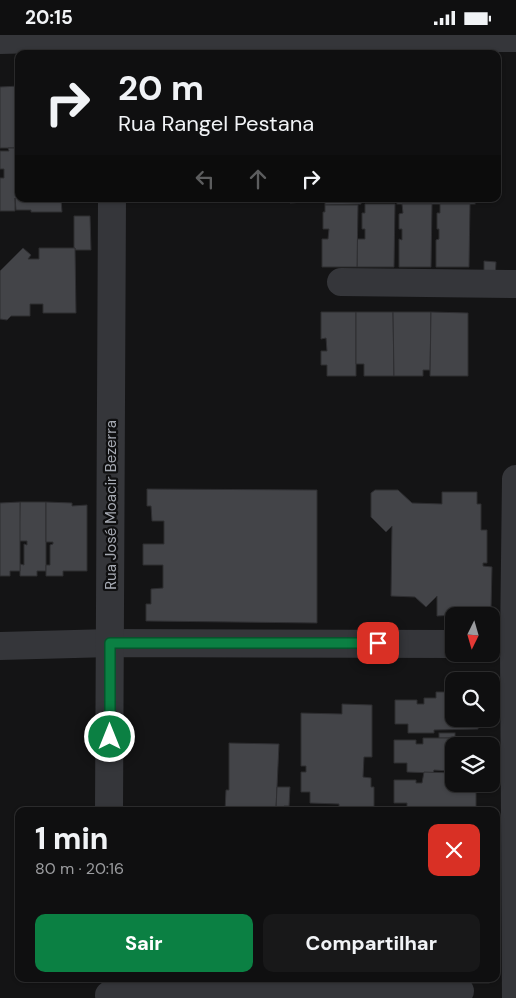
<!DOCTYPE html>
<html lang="pt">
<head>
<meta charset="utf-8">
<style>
  :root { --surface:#0f0f10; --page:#181819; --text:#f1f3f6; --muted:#9b9c9f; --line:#2f2f30; --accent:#0b8043 }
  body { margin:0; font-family:"DM Sans",sans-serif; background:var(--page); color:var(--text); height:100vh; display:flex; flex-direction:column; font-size:19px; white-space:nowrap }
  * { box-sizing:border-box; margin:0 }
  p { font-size:16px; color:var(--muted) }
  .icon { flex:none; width:28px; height:28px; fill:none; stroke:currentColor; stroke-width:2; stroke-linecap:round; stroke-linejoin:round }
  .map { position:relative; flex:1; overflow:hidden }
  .drawer { position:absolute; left:15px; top:772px; width:485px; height:175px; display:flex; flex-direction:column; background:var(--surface); border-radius:10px; box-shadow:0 1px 4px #0004,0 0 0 1px var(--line) }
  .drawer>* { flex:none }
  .guide { position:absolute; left:15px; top:15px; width:486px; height:152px; border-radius:10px; box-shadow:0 1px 4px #0004,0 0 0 1px var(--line); background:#0f0f10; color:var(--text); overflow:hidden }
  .needle { width:32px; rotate:185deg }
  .tools { position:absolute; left:445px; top:572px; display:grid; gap:10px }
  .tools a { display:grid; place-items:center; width:55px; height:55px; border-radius:10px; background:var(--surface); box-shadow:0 1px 4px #0004,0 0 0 1px var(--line); font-size:25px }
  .pin { position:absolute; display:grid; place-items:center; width:42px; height:42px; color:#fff; margin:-21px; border-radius:10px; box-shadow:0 2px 8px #0006 }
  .me { position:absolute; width:55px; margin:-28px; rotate:0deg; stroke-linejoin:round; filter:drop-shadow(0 0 4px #0008) }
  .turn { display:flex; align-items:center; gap:18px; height:105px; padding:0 20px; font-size:22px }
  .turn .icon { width:65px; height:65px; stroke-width:2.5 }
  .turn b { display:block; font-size:35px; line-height:42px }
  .lanes { display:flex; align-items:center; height:48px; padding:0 20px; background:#0003; justify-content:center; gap:25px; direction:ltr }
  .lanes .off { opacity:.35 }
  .round { display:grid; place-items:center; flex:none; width:52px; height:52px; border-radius:10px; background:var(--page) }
  .head { display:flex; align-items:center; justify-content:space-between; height:85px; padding:0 20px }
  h1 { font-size:30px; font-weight:800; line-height:38px }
  .primary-button { display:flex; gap:10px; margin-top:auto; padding:10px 20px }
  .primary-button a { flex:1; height:58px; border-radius:10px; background:var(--accent); color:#fff; font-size:20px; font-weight:800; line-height:58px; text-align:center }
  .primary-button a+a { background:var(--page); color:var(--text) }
  .status { display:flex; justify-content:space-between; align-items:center; height:35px; padding:0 25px; background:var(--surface); direction:ltr }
  .status svg { height:14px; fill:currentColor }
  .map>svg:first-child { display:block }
</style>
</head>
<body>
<div class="status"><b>20:15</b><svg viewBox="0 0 49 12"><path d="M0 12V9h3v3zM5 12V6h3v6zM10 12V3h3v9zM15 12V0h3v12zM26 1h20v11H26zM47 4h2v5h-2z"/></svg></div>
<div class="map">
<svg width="516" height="963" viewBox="0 0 516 963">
  <rect width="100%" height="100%" fill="#141415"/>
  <g fill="#434448" stroke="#2e2e31">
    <path d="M19 51V113H0V52Z"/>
    <path d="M8 113H19V164H61L62 177H31V175H16L15 163V176H0V143H4V134H0V116H9Z"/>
    <path d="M215 164H285H268V166L215 167Z"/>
    <path d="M290 164H304V167L290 168Z"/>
    <path d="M325 164H361V169L325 170Z"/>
    <rect x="397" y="164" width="78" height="5"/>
    <path d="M365 169H395L394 232H357V204H365V194H362V178H365Z"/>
    <path d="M402 169H432L431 232H399V204L402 205V194H399V179L403 178Z"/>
    <path d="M440 169H470L469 232H436V205L439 204V194H437V178H440Z"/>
    <path d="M325 170H358L357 232H322V204H328L329 194H323V177H325Z"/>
    <path d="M74 181H90L91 215H75V213H74Z"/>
    <path d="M23 213 31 220 28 224H39V213H75L76 278H43V269H30V281H11L7 285 0 284V236Z"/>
    <path d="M484 226 496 227 495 245 484 244Z"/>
    <path d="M321 277H356V341H327V330H321V316H327L326 303 321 304Z"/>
    <path d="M356 277H393L394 341H364V329H356Z"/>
    <path d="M393 277H431L430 335H423V341H394Z"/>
    <path d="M431 277 468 278V341H430Z"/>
    <path d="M147 454 317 455V588L146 586V569H151V554L163 553V530H143V509H164V486H152L151 471H147Z"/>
    <path d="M375 455H398L412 468 442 469V457H477V469H481V495H487V528H483V531L492 532 491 574H472V579L437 581V561L426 572 415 562 391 561 392 491 386 497 371 482V458Z"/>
    <path d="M20 467H46V536H37V541H20V529L24 530V509L27 510V506H19Z"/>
    <path d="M20 467V536H10V541H0V468Z"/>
    <path d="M46 467 72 468V471L87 470V536H63V541H46V530H50V510L53 509V507H46Z"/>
    <path d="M436 657H454V684H478V694L434 695V698H408V689H395V665H417V669H424V663H436Z"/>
    <path d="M342 669 372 670V722H364L363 742 371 743V752H374V776H339V769L310 768V757H301V737H306V731H301V678L342 679Z"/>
    <rect x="439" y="698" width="16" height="5"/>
    <path d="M423 703H458V707H478V711H454V738H449V736L434 735 433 738 407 737V728H394V705H416V709H423Z"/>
    <path d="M229 708 279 709 276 774H252V776H225L226 755H229Z"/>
    <path d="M424 737 454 738V749H476V776H407V768H394V745H416V748H422Z"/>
    <path d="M277 752H290L289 771H284L283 776H272V774H276Z"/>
    <rect x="136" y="944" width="16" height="4"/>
    <rect x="470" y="944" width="19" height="4"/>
  </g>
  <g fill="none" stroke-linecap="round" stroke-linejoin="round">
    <g stroke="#35363a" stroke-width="28">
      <path d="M0 5 113 2 516 3"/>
      <path d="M341 247 516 249"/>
      <path d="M0 611 111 608 454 609"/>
      <path d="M109 776 112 164"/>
      <path d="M109 960 460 956"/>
      <path d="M516 963 514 609 516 444"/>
    </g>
  </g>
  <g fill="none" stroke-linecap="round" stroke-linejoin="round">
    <g stroke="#07532c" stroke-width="12">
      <path id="route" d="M110 702V608H378"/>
    </g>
    <use href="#route" stroke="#0b8043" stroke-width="9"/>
  </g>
  <g text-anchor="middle" stroke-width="4.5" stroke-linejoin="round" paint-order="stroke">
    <g font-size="15" fill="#a7abb4" stroke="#0f0f10">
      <text transform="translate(111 470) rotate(-90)" y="5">Rua José Moacir Bezerra</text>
    </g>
  </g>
</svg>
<div class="tools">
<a><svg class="needle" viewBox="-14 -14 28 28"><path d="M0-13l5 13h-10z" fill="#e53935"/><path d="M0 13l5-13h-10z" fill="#9b9c9f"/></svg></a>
<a><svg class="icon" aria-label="search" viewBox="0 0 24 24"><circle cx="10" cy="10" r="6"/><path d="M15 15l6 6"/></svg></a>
<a><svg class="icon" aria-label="layers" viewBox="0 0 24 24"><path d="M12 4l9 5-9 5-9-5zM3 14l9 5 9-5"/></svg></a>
</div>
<div class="pin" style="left:378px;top:608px;background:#d93025"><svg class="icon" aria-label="arrive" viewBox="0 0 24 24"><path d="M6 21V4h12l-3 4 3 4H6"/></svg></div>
<svg class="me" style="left:110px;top:702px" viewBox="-20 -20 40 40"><circle r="17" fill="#0b8043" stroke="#fff" stroke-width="3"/><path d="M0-11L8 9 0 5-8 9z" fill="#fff"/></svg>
<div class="guide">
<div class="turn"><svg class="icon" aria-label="right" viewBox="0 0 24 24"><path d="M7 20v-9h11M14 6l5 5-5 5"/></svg><div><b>20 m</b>Rua Rangel Pestana</div></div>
<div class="lanes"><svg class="icon off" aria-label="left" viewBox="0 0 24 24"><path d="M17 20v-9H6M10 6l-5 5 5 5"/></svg><svg class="icon off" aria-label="ahead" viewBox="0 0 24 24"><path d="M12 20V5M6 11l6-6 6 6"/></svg><svg class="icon" aria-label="right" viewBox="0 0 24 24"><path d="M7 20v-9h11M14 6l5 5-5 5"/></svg></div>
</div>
<section class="drawer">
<div class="head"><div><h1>1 min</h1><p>80 m · 20:16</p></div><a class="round" style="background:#d93025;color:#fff"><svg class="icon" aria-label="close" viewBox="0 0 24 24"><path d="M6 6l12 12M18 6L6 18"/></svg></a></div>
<div class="primary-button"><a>Sair</a><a>Compartilhar</a></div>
</section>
</div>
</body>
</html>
